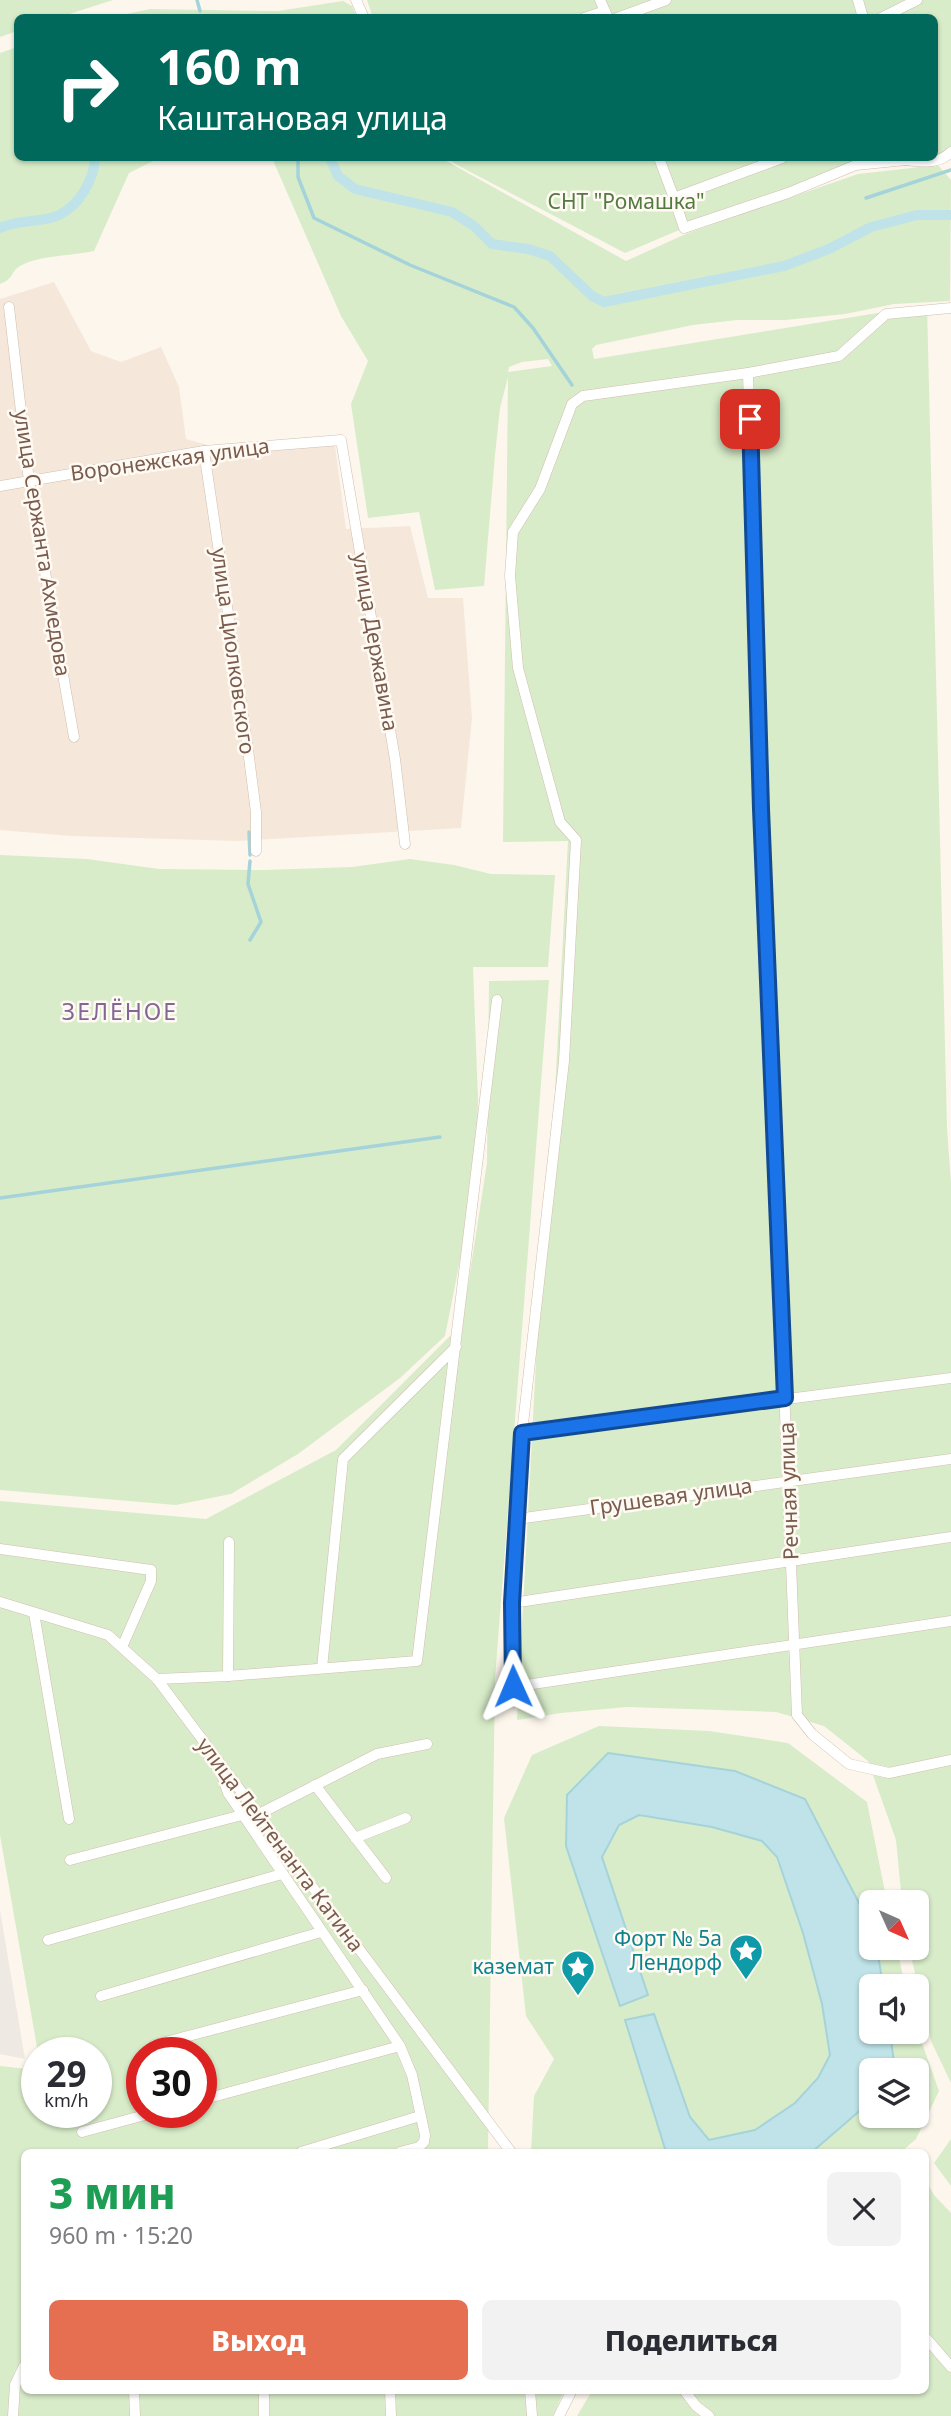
<!DOCTYPE html>
<html lang="ru">
<head>
<meta charset="utf-8">
<style>
  :root { --surface:#fff; --page:#f2f2f3; --text:#2b2b33; --muted:#7c7c81; --accent:#e76f51 }
  body { margin:0; font-family:"Noto Sans",sans-serif; background:var(--page); color:var(--text); height:100vh; display:flex; flex-direction:column; font-size:26px; white-space:nowrap }
  * { box-sizing:border-box; margin:0 }
  p { font-size:23px; color:var(--muted) }
  .icon { flex:none; width:38px; height:38px; fill:none; stroke:currentColor; stroke-width:2; stroke-linecap:round; stroke-linejoin:round }
  .map { position:relative; flex:1; overflow:hidden }
  .sheet { position:absolute; left:21px; top:2149px; width:908px; height:245px; display:flex; flex-direction:column; background:var(--surface); border-radius:10px; box-shadow:0 2px 5px #0004 }
  .sheet>* { flex:none }
  .guide { position:absolute; left:14px; top:14px; width:924px; height:147px; border-radius:10px; box-shadow:0 2px 5px #0004; background:#00695c; color:#fff; overflow:hidden }
  .needle { width:46px; rotate:135deg }
  .controls { position:absolute; left:859px; top:1890px; display:grid; gap:14px }
  .controls a { display:grid; place-items:center; width:70px; height:70px; border-radius:10px; background:var(--surface); box-shadow:0 2px 5px #0004; font-size:35px }
  .speed { position:absolute; left:21px; top:2037px; display:flex; gap:14px; font-size:35px; font-weight:700; text-align:center }
  .speed>* { display:grid; place-content:center; width:91px; height:91px; border-radius:50%; background:var(--surface); box-shadow:0 2px 5px #0004; line-height:1 }
  .speed small { font-size:18px; font-weight:400 }
  .speed .limit { border:10px solid #d22; background:#fff; color:#111 }
  .pin { position:absolute; display:grid; place-items:center; width:60px; height:60px; color:#fff; margin:-30px; border-radius:14px; box-shadow:0 4px 10px #0006 }
  .me { position:absolute; width:77px; margin:-38px; rotate:359deg; stroke-linejoin:round; filter:drop-shadow(0 0 5px #0008) }
  .turn { display:flex; align-items:center; gap:24px; height:147px; padding:0 28px; font-size:32px }
  .turn .icon { width:91px; height:91px; stroke-width:2.5 }
  .turn b { display:block; font-size:49px; line-height:60px }
  .round { display:grid; place-items:center; flex:none; width:74px; height:74px; border-radius:10px; background:var(--page) }
  .headline { display:flex; align-items:center; justify-content:space-between; height:119px; padding:0 28px }
  h1 { font-size:42px; font-weight:800; line-height:52px; color:#1e9e55 }
  .primary-button { display:flex; gap:14px; margin-top:auto; padding:14px 28px }
  .primary-button a { flex:1; height:80px; border-radius:10px; background:var(--accent); color:#fff; font-size:28px; font-weight:800; line-height:80px; text-align:center }
  .primary-button a+a { background:var(--page); color:var(--text) }
  .map>svg:first-child { display:block }
</style>
</head>
<body>
<div class="map">
<svg width="951" height="2416" viewBox="0 0 951 2416">
  <rect width="100%" height="100%" fill="#fdf6ec"/>
  <path fill="#f5e8da" d="M54 282 91 351 121 362 161 347 179 387 186 439 236 453 335 445 346 529 410 526 428 598H463L472 718 461 828 237 841 71 836 0 830V299Z"/>
  <path fill="#efe9e4" d="M0 1910 25 2059 0 2054Z"/>
  <g fill="#d8ecc9" fill-rule="evenodd">
    <path d="M0 0H113L60 17 18 18 17 31 0 37Z"/>
    <path d="M367 0H951V155L935 157 934 18H373Z"/>
    <path d="M343 1 352 6 357 17H113L150 9 278 11Z"/>
    <path d="M17 47 18 158H159L129 173 94 251C72 256 39 255 20 266 11 271 14 279 0 284V53Z"/>
    <path d="M272 158H441L626 261 688 233 858 174 938 165 951 180 950 301 894 304 845 314 785 320H737L693 325 596 345 592 349 594 359 927 305 947 1128 951 1183V2083L931 2041 909 1948H917V1902H902L896 1840 868 1761 824 1726 776 1712 627 1707 561 1713 517 1720 541 1267 550 1188 568 841 503 842 508 377 500 408 495 455 484 586 435 590 419 512 368 518 351 404 368 361 341 316ZM548 359 552 366 508 372 509 367 522 362Z"/>
    <path d="M447 158H932L858 169 684 228 625 253 459 166Z"/>
    <path d="M0 855 87 859 159 869 265 870 352 867 410 859 454 865 491 874 555 875 548 967H473L478 1100 477 1155 466 1230 445 1336 400 1378 298 1454 231 1494 176 1505 0 1490Z"/>
    <path d="M549 980 495 1679 488 2148 491 2152H24V2390L564 2391 553 2416H0V2066L37 2070V2112H96V2053H38L0 1835V1501L206 1519 336 1450 462 1324 487 1163 489 981ZM142 2053H201V2112H142Z"/>
    <path d="M599 1726 709 1731 788 1743 867 1802 887 1902H872L871 1926 805 1799 735 1771 567 1796 648 1995 602 1857 619 1825 639 1815 712 1827 762 1841 776 1857 803 1933 822 2004 830 2055 818 2078 795 2103 755 2130 709 2140 690 2117 653 2014 625 2020 666 2152H531L534 2096 554 2059 526 2016 504 1818 532 1755Z"/>
    <path d="M877 1948H897L905 1986H883Z"/>
    <path d="M917 2029 939 2091 916 2139 901 2152H812L871 2101 872 2116H917V2070H895L890 2032H917Z"/>
    <path d="M951 2139V2186L934 2163Z"/>
    <path d="M926 2181 934 2195 951 2213V2416H577L592 2391 926 2390Z"/>
  </g>
  <path fill="#bfe3e8" stroke="#a5d3da" stroke-width="2" d="M608 1753 735 1771 805 1799 871 1926 872 1948H877L883 1986H872V2032H890L895 2070H872L871 2101 812 2152H666L625 2020 654 2014 690 2117 709 2140 755 2130 795 2103 818 2078 830 2055 822 2004 803 1933 777 1857 762 1841 712 1827 639 1815 619 1825 602 1857 648 1995 620 2006 566 1846 567 1795Z"/>
  <g fill="none" stroke-linecap="round" stroke-linejoin="round">
    <g stroke="#a5d3da" stroke-width="3.5">
      <path d="M197 0 200 11"/>
      <path d="M298 158V177L314 218 410 265 514 307 533 328 572 385"/>
      <path d="M866 198 951 170"/>
      <path d="M249 832 250 855"/>
      <path d="M250 861 248 884 261 922 250 940"/>
      <path d="M0 1198 440 1137"/>
    </g>
    <g stroke="#bfe3e8" stroke-width="10">
      <path d="M330 158 338 176 355 189 452 212 474 226 492 244 528 249 550 256 592 296 604 302 784 266 829 249 871 227 917 215H951"/>
      <path d="M0 228C19 219 42 223 59 215 80 205 94 179 95 158"/>
    </g>
    <g stroke="#d1beb0" stroke-width="11">
      <g id="minor">
        <path d="M356 0 364 18"/>
        <path d="M600 0 608 18"/>
        <path d="M858 0 863 18"/>
        <path d="M584 18 605 11"/>
        <path d="M617 18 666 0"/>
        <path d="M881 18 917 0"/>
        <path d="M659 158 674 198 782 158"/>
        <path d="M904 158 906 160C922 162 939 164 951 152"/>
        <path d="M674 198 684 228 788 193 856 165 906 160"/>
        <path d="M9 307 29 481 74 737"/>
        <path d="M951 308 886 314 839 356 748 373 583 396 572 404 540 489 513 532 510 576 518 668 560 822 576 840 564 1061 522 1433 512 1603 513 1687 951 1621"/>
        <path d="M748 373 761 809 797 1715 812 1734 849 1764 889 1773 951 1760"/>
        <path d="M204 451 247 742 256 812V851"/>
        <path d="M0 486 204 451 341 440 395 759 405 844"/>
        <path d="M522 1433 951 1378"/>
        <path d="M517 1519 951 1459"/>
        <path d="M0 1549 151 1570V1581L122 1647"/>
        <path d="M0 1602 108 1635 157 1679 511 2152"/>
        <path d="M512 1603 951 1537"/>
        <path d="M34 1613 69 1819"/>
        <path d="M322 1668 343 1459 456 1347"/>
        <path d="M228 1676 229 1542"/>
        <path d="M157 1679 228 1676 417 1661 497 1000"/>
        <path d="M220 1769 228 1793 400 2046 412 2075 425 2135 424 2142 419 2147 400 2152"/>
        <path d="M315 1785 386 1878"/>
        <path d="M257 1815 377 1754 427 1744"/>
        <path d="M355 1838 406 1818"/>
        <path d="M70 1860 242 1815"/>
        <path d="M48 1940 282 1874"/>
        <path d="M101 1996 321 1932"/>
        <path d="M154 2045 363 1990"/>
        <path d="M201 2100 400 2046"/>
        <path d="M82 2132 156 2112"/>
        <path d="M301 2152 420 2116"/>
        <path d="M926 2338 951 2367"/>
        <path d="M134 2390 135 2416"/>
        <path d="M264 2390V2416"/>
        <path d="M390 2390 391 2416"/>
        <path d="M530 2390 532 2416"/>
        <path d="M684 2390 696 2406 709 2416"/>
        <path d="M13 2416 15 2385 24 2366"/>
        <path d="M559 2416 572 2390"/>
      </g>
    </g>
    <use href="#minor" stroke="#fff" stroke-width="10"/>
  </g>
  <g fill="none" stroke-linecap="round" stroke-linejoin="round">
    <g stroke="#114b97" stroke-width="18">
      <path id="route" d="M513 1686 512 1603 522 1433 785 1398 761 809 750 419"/>
    </g>
    <use href="#route" stroke="#1a73e8" stroke-width="12"/>
  </g>
  <defs>
    <g id="sight-pin" transform="scale(1.75)"><path d="M0 17L-7.5 6A9.5 9.5 0 1 1 7.5 6Z" fill="#0f9aa8" stroke="#fffaf3"/><path d="M0-6L1.8-2.2L6-1.7L2.9 1.2L3.7 5.4L0 3.3L-3.7 5.4L-2.9 1.2L-6-1.7L-1.8-2.2Z" fill="#fff"/></g>
  </defs>
  <g fill-rule="evenodd">
    <use href="#sight-pin" x="746" y="1951"/>
    <use href="#sight-pin" x="578" y="1967"/>
  </g>
  <g text-anchor="middle" stroke-width="5" stroke-linejoin="round" paint-order="stroke">
    <g font-size="21" fill="#537a41" stroke="#fffaf3">
      <text x="626" y="209">СНТ "Ромашка"</text>
    </g>
    <g font-size="21" fill="#7a5c4d" stroke="#fffaf3">
      <text transform="translate(170 460) rotate(-8)" y="7">Воронежская улица</text>
      <text transform="translate(42 543) rotate(81)" y="7">улица Сержанта Ахмедова</text>
      <text transform="translate(375 642) rotate(80)" y="7">улица Державина</text>
      <text transform="translate(233 651) rotate(82)" y="7">улица Циолковского</text>
      <text transform="translate(789 1491) rotate(-92)" y="7">Речная улица</text>
      <text transform="translate(671 1497) rotate(-8)" y="7">Грушевая улица</text>
      <text transform="translate(280 1845) rotate(53)" y="7">улица Лейтенанта Катина</text>
    </g>
    <g font-size="21" fill="#0d838f" stroke="#fffaf3" text-anchor="end">
      <text x="722" y="1946">Форт № 5а<tspan x="722" dy="24">Лендорф</tspan></text>
      <text x="554" y="1974">каземат</text>
    </g>
    <g font-size="23" letter-spacing="2" fill="#846695" stroke="#fffaf3">
      <text x="120" y="1020">ЗЕЛЁНОЕ</text>
    </g>
  </g>
</svg>
<div class="controls">
<a><svg class="needle" viewBox="-14 -14 28 28"><path d="M0-13l5 13h-10z" fill="#e53935"/><path d="M0 13l5-13h-10z" fill="#7c7c81"/></svg></a>
<a><svg class="icon" aria-label="sound" viewBox="0 0 24 24"><path d="M4 9h4l5-4v14l-5-4H4zM17 9q2 3 0 6"/></svg></a>
<a><svg class="icon" aria-label="layers" viewBox="0 0 24 24"><path d="M12 4l9 5-9 5-9-5zM3 14l9 5 9-5"/></svg></a>
</div>
<div class="speed"><div>29<small>km/h</small></div><div class="limit">30</div></div>
<div class="pin" style="left:750px;top:419px;background:#d93025"><svg class="icon" aria-label="arrive" viewBox="0 0 24 24"><path d="M6 21V4h12l-3 4 3 4H6"/></svg></div>
<svg class="me" style="left:513px;top:1686px" viewBox="-20 -20 40 40"><path d="M0-17L14 15 0 8-14 15z" fill="#1a73e8" stroke="#fff" stroke-width="4"/></svg>
<div class="guide">
<div class="turn"><svg class="icon" aria-label="right" viewBox="0 0 24 24"><path d="M7 20v-9h11M14 6l5 5-5 5"/></svg><div><b>160 m</b>Каштановая улица</div></div>
</div>
<section class="sheet">
<div class="headline"><div><h1>3 мин</h1><p>960 m · 15:20</p></div><a class="round"><svg class="icon" aria-label="close" viewBox="0 0 24 24"><path d="M6 6l12 12M18 6L6 18"/></svg></a></div>
<div class="primary-button"><a>Выход</a><a>Поделиться</a></div>
</section>
</div>
</body>
</html>
